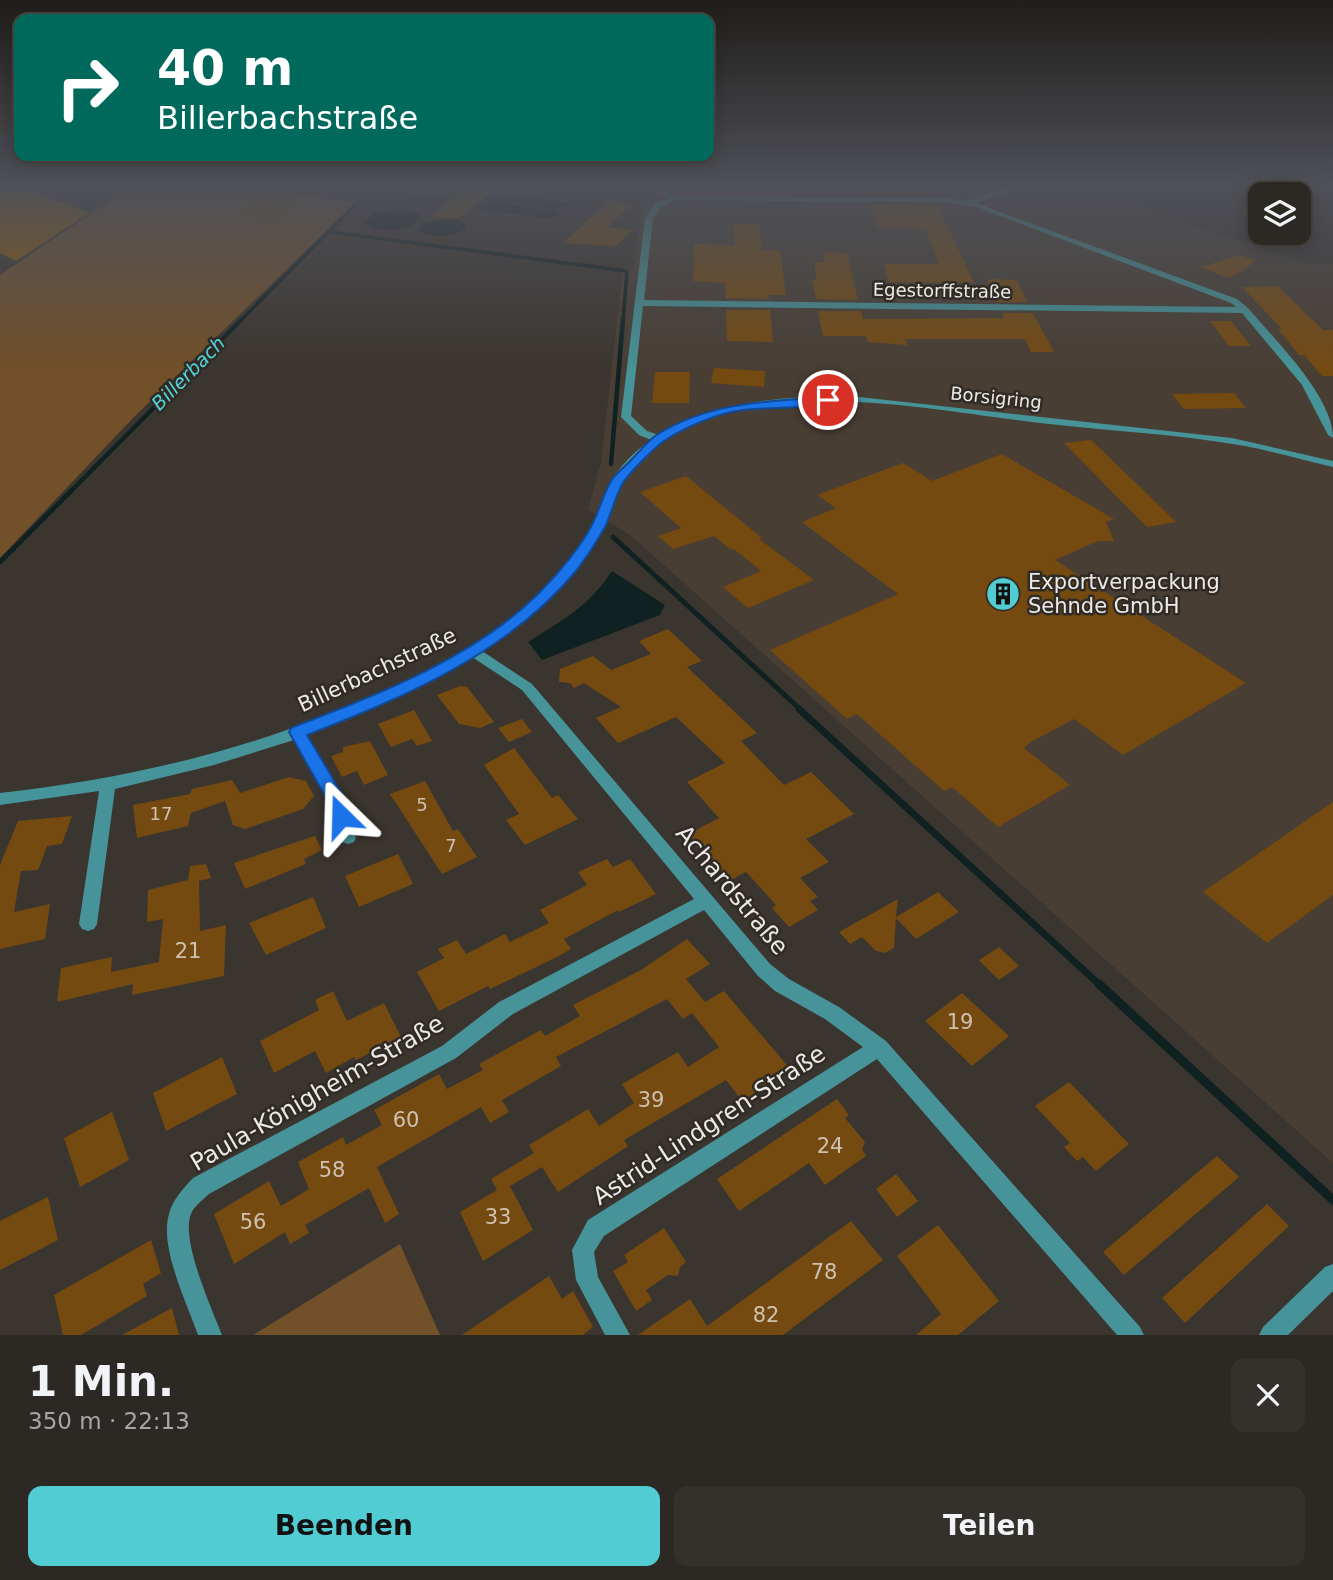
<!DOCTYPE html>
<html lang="de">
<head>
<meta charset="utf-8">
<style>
  :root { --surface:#2c2823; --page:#34302b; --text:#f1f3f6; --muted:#a6a6a6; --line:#484441; --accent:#51ccd3 }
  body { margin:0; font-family:"DejaVu Sans",sans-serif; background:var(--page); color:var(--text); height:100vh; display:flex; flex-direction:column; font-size:26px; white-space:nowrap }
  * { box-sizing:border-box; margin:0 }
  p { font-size:23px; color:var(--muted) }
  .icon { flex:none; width:38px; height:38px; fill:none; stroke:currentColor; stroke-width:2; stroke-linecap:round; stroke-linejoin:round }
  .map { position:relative; height:1335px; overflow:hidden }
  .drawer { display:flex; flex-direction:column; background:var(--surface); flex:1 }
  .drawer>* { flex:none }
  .banner { position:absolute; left:14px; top:14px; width:700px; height:147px; border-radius:14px; box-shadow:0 4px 18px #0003,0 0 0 2px var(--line); background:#00695c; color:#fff; overflow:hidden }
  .buttons { position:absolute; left:1248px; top:182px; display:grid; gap:14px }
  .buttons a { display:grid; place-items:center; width:63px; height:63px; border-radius:14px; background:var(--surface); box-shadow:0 4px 18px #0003,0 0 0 2px var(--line); font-size:35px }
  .pin { position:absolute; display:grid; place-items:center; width:60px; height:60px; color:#fff; margin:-30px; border:4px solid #fff; border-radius:50%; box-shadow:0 2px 7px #0007 }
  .me { position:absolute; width:77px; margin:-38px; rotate:338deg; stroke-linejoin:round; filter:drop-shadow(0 0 5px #0008) }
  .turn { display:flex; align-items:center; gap:24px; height:147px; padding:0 28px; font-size:32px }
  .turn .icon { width:91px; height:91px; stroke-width:2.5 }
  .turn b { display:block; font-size:49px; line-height:60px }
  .round { display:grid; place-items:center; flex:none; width:74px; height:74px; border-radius:14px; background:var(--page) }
  .headline { display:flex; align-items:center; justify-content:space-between; height:119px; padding:0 28px }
  h1 { font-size:42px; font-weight:800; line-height:52px }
  .primary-button { display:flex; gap:14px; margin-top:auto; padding:14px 28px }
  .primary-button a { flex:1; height:80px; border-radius:14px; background:var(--accent); color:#111; font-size:28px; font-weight:800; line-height:80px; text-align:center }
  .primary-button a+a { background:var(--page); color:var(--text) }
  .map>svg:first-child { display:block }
</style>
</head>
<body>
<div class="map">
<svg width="1333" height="1335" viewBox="0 0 1333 1335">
  <rect width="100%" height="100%" fill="#3b352f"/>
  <path fill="#483e34" d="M570 184H1068L1315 265 1333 264V1163L629 534 588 510 601 462 623 268H633L644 199Z"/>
  <g fill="#71502a">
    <path d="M135 184H202L356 202 134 417 0 558V275Z"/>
    <path d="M400 1244 440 1335H253Z"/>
  </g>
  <path fill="#925b06" d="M0 184H15L89 213 16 261 0 253Z"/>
  <g fill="#102121">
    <path d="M433 185 451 187 457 194C445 206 417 207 403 198L405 191Z"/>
    <path d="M498 193 565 202 572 205 556 209 483 199 486 194Z"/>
    <path d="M488 202 555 210 562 214 546 218 478 209 471 206Z"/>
    <path d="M396 209 415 211 422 218C410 232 381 233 365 224L364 220 375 213Z"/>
    <path d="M446 218 462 221 467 227C455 238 433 239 419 231L421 224Z"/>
    <path d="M612 571 665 605 660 615 542 660 528 642C564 619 588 607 612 571Z"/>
  </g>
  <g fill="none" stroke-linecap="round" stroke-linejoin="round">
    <g stroke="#102121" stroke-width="3.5">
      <path d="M330 232 627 271 623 321"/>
      <path d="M240 321 376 184"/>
    </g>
    <g stroke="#102121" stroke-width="4.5">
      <path d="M611 464 623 319"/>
      <path d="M69 493 242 319"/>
    </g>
    <g stroke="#102121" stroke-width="5">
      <path d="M613 537 801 710"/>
      <path d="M0 562 71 491"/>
    </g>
    <path stroke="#102121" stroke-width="7" d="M799 709 1101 986"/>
    <path stroke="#102121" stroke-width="9" d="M1099 984 1333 1200"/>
  </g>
  <g fill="#744a11">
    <path d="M865 184H924L929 195H868Z"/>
    <path d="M474 185 498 188 456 219 430 216Z"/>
    <path d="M259 200 297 204 273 219 235 214Z"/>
    <path d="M609 201 632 204 608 227 632 230 616 246 563 243Z"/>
    <path d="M871 204 933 205 939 208 974 283 889 282 884 264H939L925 229H878Z"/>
    <path d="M733 223 759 224 762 250H780L786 295H768L769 299 726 298 725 283 693 281 694 244 735 245Z"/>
    <path d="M823 252 847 253 858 300 816 299 812 280H817L814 262H825Z"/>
    <path d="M1239 255 1256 260 1243 271 1227 278 1201 267Z"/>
    <path d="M987 279 1017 280 1027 302H997Z"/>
    <path d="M1278 286 1323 330H1333V376H1322L1304 355H1299L1278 329H1282L1242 287Z"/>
    <path d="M726 310H770L773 342 727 341Z"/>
    <path d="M818 311H861L863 319 1004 318 1002 313H1033L1054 352H1031L1025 339H905L907 345 868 342 866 336H823Z"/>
    <path d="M1210 321H1231L1251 346H1229Z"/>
    <path d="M714 368 765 371 764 387 711 383Z"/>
    <path d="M655 372H690L689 403H652Z"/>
    <path d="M1234 393 1246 408 1184 409 1172 394Z"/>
    <path d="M1091 440 1139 486 1176 522 1147 527 1064 443Z"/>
    <path d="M1002 454 1114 519 1106 522 1114 541H1098L1055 560 1246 683 1123 755 1074 719 1031 742 1024 748 1070 785 998 827 952 787 944 791 857 714 847 719 770 650 898 594 802 522 836 508 817 495 903 463 932 481Z"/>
    <path d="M686 476 762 538 759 539 814 580 748 608 723 587 761 571 734 549 731 550 714 536 673 549 658 536 681 528 640 492Z"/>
    <path d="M668 629 702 661 687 667 757 733 741 741 784 785 811 772 854 814 806 839 829 862 800 878 818 897 810 901 818 910 789 927 772 908 776 905 746 872 727 882 686 835 719 818 687 782 725 763 676 717 618 743 596 718 621 707 584 683 574 688 570 683 559 682 560 669 593 656 611 670 651 654 639 641Z"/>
    <path d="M460 686 467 687 494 722 480 728 459 724 437 695Z"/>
    <path d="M414 710 432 741 417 746 412 739 391 747 378 724Z"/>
    <path d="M522 719 532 732 509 742 498 728Z"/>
    <path d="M370 741 388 775 364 785 357 771 342 777 331 756 343 752V747Z"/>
    <path d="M514 748 552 798 558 795 578 819 525 845 506 820 519 814 484 765Z"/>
    <path d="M289 777 306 781 314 796 303 809 245 829 233 825 225 801 191 813 188 826 137 838 133 805 190 794 192 789 232 780 240 793Z"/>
    <path d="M425 781 453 831 458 829 477 857 442 874 390 794Z"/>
    <path d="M1333 802V895L1267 943 1203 892Z"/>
    <path d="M72 816 62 844 47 846 38 870 21 871 14 912 50 904 45 939 0 949V865L18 821Z"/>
    <path d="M315 836 322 850 304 859 306 864 245 889 234 863Z"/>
    <path d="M398 854 413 884 359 907 345 876Z"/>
    <path d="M607 859 613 867 630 859 656 894 619 912 618 910 564 939 571 949 557 957 490 989 488 986 439 1011 417 972 444 958 438 949 457 940 466 954 505 934 510 942 549 923 540 910 587 885 578 872Z"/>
    <path d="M206 864 211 878 199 881 200 931 226 925 224 976 132 995 133 984 57 1002 61 968 112 957 111 972 159 962 163 919 147 922 148 890 188 880 190 866Z"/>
    <path d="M938 892 959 912 916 939 896 918 894 948 885 953 876 951 862 937 850 944 839 932 898 899 896 917Z"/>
    <path d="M313 897 326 928 266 955 249 923Z"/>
    <path d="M687 939 710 964 686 979 705 1002 724 991 791 1070 743 1102 726 1080 624 1140 628 1146 558 1192 542 1167 510 1186 533 1230 483 1261 460 1212 497 1190 491 1179 534 1153 529 1145 588 1109 599 1126 634 1103 622 1084 678 1052 688 1067 719 1047 692 1013 683 1019 667 999 556 1057 561 1066 502 1100 509 1112 490 1123 481 1107 377 1167 399 1214 385 1223 369 1188 305 1225 309 1233 290 1244 285 1232 234 1264 214 1214 269 1181 281 1206 309 1189 298 1162 343 1137 346 1145 382 1125 374 1110 439 1074 447 1089 483 1070 479 1064 541 1030 545 1036 580 1016 573 1005 641 970Z"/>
    <path d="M999 947 1019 966 999 980 979 960Z"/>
    <path d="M333 991 347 1021 384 1003 401 1037 356 1060 354 1057 326 1073 315 1051 274 1073 260 1041 319 1010 315 1000Z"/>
    <path d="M962 993 1009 1036 972 1066 925 1021Z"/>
    <path d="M222 1057 237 1094 166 1131 153 1093Z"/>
    <path d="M1069 1082 1129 1144 1096 1171 1083 1157 1077 1161 1064 1147 1070 1143 1035 1106Z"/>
    <path d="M837 1099 849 1115 845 1118 865 1142 862 1149 866 1156 825 1185 809 1163 739 1211 717 1179Z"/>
    <path d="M112 1112 129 1160 80 1187 64 1138Z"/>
    <path d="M1217 1156 1239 1177 1124 1275 1103 1252Z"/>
    <path d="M896 1174 918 1201 897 1217 876 1189Z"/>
    <path d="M48 1197 58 1240 0 1270V1221Z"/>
    <path d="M1267 1204 1289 1226 1185 1323 1162 1298Z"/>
    <path d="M851 1221 883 1260 783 1335H638L690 1299 707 1326Z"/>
    <path d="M938 1225 999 1301 958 1335H916L941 1314 897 1256Z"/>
    <path d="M664 1228 686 1262 680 1267 678 1276 668 1275 646 1290 652 1300 636 1311 613 1271 628 1262 624 1255Z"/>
    <path d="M151 1240 161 1273 143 1284 147 1296 81 1335H63L54 1295Z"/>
    <path d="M549 1276 562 1299 573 1291 593 1327 583 1335H462Z"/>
    <path d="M172 1308 179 1335H122Z"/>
  </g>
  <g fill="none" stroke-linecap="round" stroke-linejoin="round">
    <g fill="#469499" fill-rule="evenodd">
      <path d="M656 184H664L665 190 674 196 943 198 966 201 1018 184H1029L976 203 1237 299 1248 308C1275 340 1333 396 1333 438L1328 435 1302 385 1242 313 643 306 631 416 647 431 659 435C719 398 791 396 859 397L1232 438 1333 461V467C1304 460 1275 452 1245 446 1178 434 1108 431 1040 423 923 410 761 371 658 445 617 475 621 498 598 537 570 584 529 622 482 651L532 684 770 964 789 979 839 1007 886 1041 1140 1327 1144 1335H1117L877 1059 604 1236 594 1252 598 1277 630 1335H605L576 1280 572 1250 588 1220 863 1047 825 1019 775 991 758 976 704 910 513 1014 456 1058 209 1194C203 1200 194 1206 191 1214 180 1239 212 1309 222 1335H198C187 1303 159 1247 169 1214 173 1199 183 1189 193 1178L442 1046 499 1002 694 899 522 690 472 657 373 708 306 735 341 794 356 838 354 842 348 844 342 842 325 794 294 740 214 765 115 789 97 924 94 929 88 931 82 929 79 924 99 791 0 805V793C142 777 271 745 400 683 449 660 499 633 538 596 557 578 574 557 587 534 596 519 601 502 609 486 618 467 634 452 651 440L639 435 621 417 645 218 656 202 668 198 659 193ZM676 200 943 202 976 207 1231 303 1236 307 644 300 653 218 662 206Z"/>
      <path d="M1289 184H1301L1317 190 1313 192Z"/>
      <path d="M1333 1264V1291L1288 1335H1259L1263 1327 1325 1267Z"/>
    </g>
  </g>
  <linearGradient id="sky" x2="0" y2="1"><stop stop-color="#201d1a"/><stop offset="0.5" stop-color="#4f5158"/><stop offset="1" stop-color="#4f5158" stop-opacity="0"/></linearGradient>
  <rect width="1333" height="371" fill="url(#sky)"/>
  <path fill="#1a73e8" stroke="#114b97" stroke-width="2" d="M828 397 834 400 833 403C804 409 772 407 743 410 718 413 685 427 664 441 654 448 630 472 623 483 615 496 612 513 605 527 597 541 586 558 576 571 507 654 405 697 307 735L342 794 350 816 347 821H334L324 794 289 732 291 728C376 695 470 660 536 596 557 575 578 551 592 525 599 511 603 495 611 481 616 473 626 466 633 458 640 451 647 442 655 436 707 402 769 401 828 397Z"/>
  <defs>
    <g id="building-disc" transform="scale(1.75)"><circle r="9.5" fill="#51ccd3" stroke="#302b25"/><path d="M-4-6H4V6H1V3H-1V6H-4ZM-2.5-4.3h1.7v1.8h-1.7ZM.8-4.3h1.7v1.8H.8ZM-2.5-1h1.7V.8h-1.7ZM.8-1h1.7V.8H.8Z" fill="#111"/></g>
  </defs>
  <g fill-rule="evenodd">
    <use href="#building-disc" x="1003" y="594"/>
  </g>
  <g text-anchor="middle" stroke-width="5" stroke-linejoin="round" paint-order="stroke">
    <g font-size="18" fill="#ede9e6" stroke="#302b25">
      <text transform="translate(942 291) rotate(1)" y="6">Egestorffstraße</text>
      <text transform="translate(996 398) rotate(6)" y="6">Borsigring</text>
    </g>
    <g font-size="18" fill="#cfc1b1">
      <text x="422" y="811">5</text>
      <text x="161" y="820">17</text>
      <text x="451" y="852">7</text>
    </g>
    <g font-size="19" font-style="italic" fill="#53d5dd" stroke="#302b25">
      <text transform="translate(188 373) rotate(-45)" y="7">Billerbach</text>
    </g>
    <g font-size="21" fill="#ede9e6" stroke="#302b25" text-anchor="start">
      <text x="1028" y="589">Exportverpackung<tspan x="1028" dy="24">Sehnde GmbH</tspan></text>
    </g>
    <g font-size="21" fill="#ede9e6" stroke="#302b25">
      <text transform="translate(377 670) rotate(-25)" y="7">Billerbachstraße</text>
    </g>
    <g font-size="21" fill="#cfc1b1">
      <text x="188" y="958">21</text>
      <text x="960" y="1029">19</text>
      <text x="651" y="1107">39</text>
      <text x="406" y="1127">60</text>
      <text x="830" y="1153">24</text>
      <text x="332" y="1177">58</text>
      <text x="498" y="1224">33</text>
      <text x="253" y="1229">56</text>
      <text x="824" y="1279">78</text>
      <text x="766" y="1322">82</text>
    </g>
    <g font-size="24" fill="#ede9e6" stroke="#302b25">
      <text transform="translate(732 890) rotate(50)" y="8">Achardstraße</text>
      <text transform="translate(317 1093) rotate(-30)" y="8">Paula-Königheim-Straße</text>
      <text transform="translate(709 1125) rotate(-33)" y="8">Astrid-Lindgren-Straße</text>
    </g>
  </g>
</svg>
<div class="buttons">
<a><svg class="icon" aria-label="layers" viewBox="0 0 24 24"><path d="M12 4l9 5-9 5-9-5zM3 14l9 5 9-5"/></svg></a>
</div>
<div class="pin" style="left:828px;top:400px;background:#d93025"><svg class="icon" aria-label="arrive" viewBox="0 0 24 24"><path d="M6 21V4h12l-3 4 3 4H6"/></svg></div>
<svg class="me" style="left:341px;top:816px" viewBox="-20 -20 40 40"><path d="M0-17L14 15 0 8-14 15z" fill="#1a73e8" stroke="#fff" stroke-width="4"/></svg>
<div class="banner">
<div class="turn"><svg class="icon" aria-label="right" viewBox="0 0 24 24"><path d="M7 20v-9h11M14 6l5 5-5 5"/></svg><div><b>40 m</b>Billerbachstraße</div></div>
</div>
</div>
<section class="drawer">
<div class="headline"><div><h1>1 Min.</h1><p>350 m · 22:13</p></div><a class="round"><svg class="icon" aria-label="close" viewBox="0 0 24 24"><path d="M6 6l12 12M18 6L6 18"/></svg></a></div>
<div class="primary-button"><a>Beenden</a><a>Teilen</a></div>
</section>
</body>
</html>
